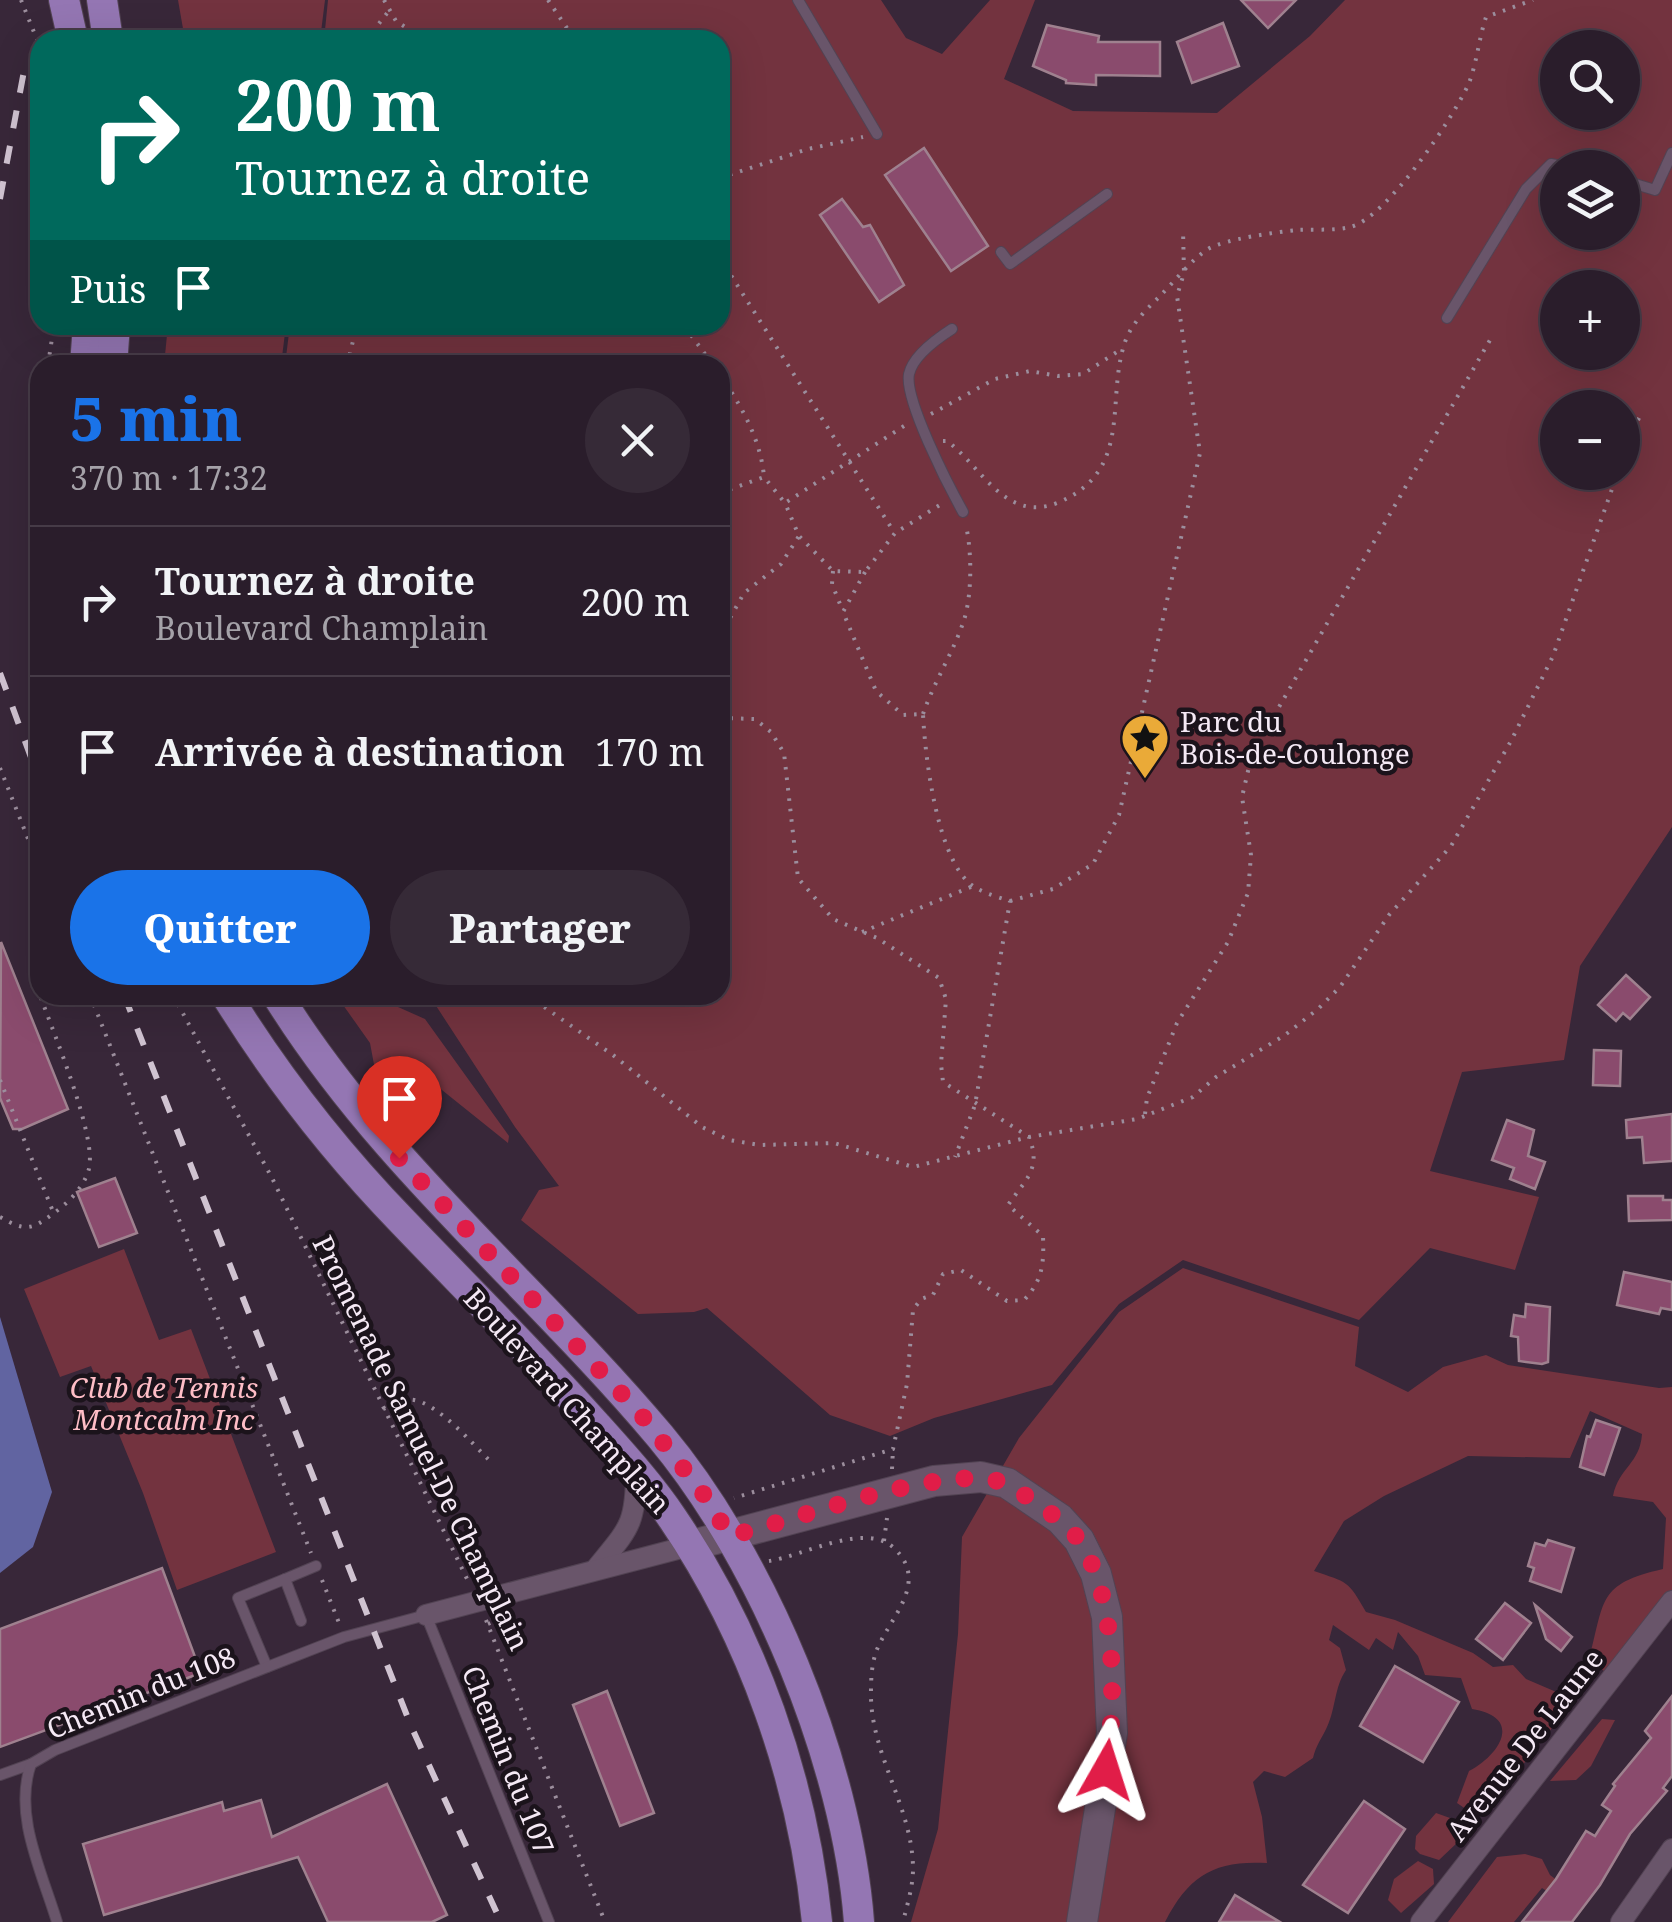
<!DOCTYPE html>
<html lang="fr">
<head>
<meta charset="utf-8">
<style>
  :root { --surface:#2a1d2b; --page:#362a37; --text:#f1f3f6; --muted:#a5a2a9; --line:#463b47; --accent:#1a73e8 }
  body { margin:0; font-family:"Noto Serif",serif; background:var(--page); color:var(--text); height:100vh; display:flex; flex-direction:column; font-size:38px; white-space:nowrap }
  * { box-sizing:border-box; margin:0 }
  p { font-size:32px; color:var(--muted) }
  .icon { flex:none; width:55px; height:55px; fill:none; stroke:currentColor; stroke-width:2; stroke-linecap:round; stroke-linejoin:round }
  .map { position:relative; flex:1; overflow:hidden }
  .drawer { position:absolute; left:30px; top:355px; width:700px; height:650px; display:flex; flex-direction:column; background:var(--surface); border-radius:30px; box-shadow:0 10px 40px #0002,0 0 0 2px var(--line) }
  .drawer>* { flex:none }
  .guide { position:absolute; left:30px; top:30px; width:700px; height:305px; border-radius:30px; box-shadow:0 10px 40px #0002,0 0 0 2px var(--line); background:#00695c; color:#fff; overflow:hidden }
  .controls { position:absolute; left:1540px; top:30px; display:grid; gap:20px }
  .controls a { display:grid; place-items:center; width:100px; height:100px; border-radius:50%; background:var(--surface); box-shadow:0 10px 40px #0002,0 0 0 2px var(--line); font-size:50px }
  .pin { position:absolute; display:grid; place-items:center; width:85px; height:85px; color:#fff; margin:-102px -42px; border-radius:50% 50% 50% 0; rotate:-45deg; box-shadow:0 0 10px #0007 }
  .pin .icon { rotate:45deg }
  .me { position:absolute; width:110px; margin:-55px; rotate:6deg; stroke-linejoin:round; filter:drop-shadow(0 0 8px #0008) }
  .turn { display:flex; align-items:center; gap:35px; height:210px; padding:0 40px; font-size:45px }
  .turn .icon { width:130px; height:130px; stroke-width:2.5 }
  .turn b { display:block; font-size:70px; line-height:85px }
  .then { display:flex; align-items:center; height:95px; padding:0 40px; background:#0003; gap:20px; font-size:38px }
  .round { display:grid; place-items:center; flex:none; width:105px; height:105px; border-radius:52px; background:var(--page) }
  .head { display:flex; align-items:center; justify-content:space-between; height:170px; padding:0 40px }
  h1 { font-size:60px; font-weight:800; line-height:75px; color:var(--accent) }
  .cta { display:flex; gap:20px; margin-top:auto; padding:20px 40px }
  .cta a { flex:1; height:115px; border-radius:60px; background:var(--accent); color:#fff; font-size:40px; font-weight:800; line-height:115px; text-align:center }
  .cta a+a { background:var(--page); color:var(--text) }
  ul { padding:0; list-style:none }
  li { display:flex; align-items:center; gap:30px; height:150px; padding:0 40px; border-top:2px solid var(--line) }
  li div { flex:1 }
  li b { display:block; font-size:38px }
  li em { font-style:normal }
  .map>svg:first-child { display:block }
</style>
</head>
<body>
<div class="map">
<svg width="1672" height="1922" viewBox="0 0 1672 1922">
  <rect width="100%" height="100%" fill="#382739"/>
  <g fill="#73333f" fill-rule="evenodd">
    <path d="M178 0H325L320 40H185Z"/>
    <path d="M328 0H881L906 38 942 54 990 0H1035L1004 79 1073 111 1217 113 1310 36 1345 0H1672V827L1580 966 1564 1060 1462 1072 1430 1171 1539 1197 1515 1270 1430 1248 1359 1320 1183 1260 1119 1304 1052 1385 934 1418 890 1436 830 1415 707 1308 694 1312 638 1314 521 1220 539 1190 559 1186 515 1127 429 995H720V365H285L290 325H720V40H324ZM1558 48H1622V112H1558ZM1558 168H1622V232H1558ZM1558 288H1622V352H1558ZM1558 408H1622V472H1558Z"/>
    <path d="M168 325H286L281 365H164Z"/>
    <path d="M336 995H381L380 999 425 1019 509 1136 508 1143 427 1078 413 1125 389 1114 368 1088 378 1086 370 1043Z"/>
    <path d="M124 1249 159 1340 191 1329 276 1552 177 1590 143 1493 91 1366 60 1377 24 1289Z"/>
    <path d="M1183 1268 1359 1327 1355 1366 1408 1392 1443 1367 1486 1355 1508 1365 1659 1388 1672 1387V1590L1604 1671 1589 1659C1605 1600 1597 1584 1663 1569L1666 1518 1653 1502 1613 1496C1619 1467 1640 1464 1642 1434L1590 1411 1570 1458 1468 1456 1384 1496 1344 1521 1314 1571C1348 1583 1347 1579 1366 1612L1395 1620 1473 1653 1493 1667 1513 1665 1526 1679 1568 1697 1571 1704 1494 1801 1476 1816 1457 1803 1469 1771C1501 1754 1523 1717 1472 1709L1461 1678 1425 1675 1418 1656 1398 1632 1393 1650 1376 1638 1369 1650 1333 1625 1329 1640 1340 1648 1346 1670C1334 1688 1336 1708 1327 1727 1322 1738 1316 1745 1313 1758L1285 1777 1264 1771 1253 1782 1262 1817 1267 1863C1215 1860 1189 1875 1165 1922H911L938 1829 958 1634 962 1537 1019 1438 1119 1312Z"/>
    <path d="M1602 1719 1615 1720 1591 1766 1576 1780 1550 1781Z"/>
    <path d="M1436 1813 1450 1818 1462 1831 1459 1841 1439 1860 1420 1854 1415 1849 1416 1836Z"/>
    <path d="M1525 1854 1542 1859 1550 1875 1586 1902 1580 1912 1542 1888 1514 1922H1448L1497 1857Z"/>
    <path d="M1418 1861 1433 1869 1434 1884 1401 1913 1388 1900 1394 1879Z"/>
  </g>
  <path fill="#6164a1" d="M0 1317 52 1492 33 1547 0 1573Z"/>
  <g fill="#8a4b6d" stroke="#9f818f" stroke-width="2.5">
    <path d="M1241 0H1296L1268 28Z"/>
    <path d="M1223 23 1239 66 1192 83 1177 42Z"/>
    <path d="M1047 25 1099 36 1098 42H1160V76L1096 75V85L1066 83V80L1033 66Z"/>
    <path d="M924 148 988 246 951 271 885 175Z"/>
    <path d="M842 199 863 227 870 225 904 285 879 302 820 215Z"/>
    <path d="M1 942 68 1109 22 1129H13L0 1098Z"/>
    <path d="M1626 975 1650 997 1630 1019 1623 1013 1616 1021 1598 1005Z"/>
    <path d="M1594 1050 1621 1051 1620 1086 1593 1085Z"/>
    <path d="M1672 1114V1161L1644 1163 1642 1137 1627 1138 1626 1120Z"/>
    <path d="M1507 1120 1534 1130 1528 1156 1545 1162 1535 1189 1510 1179 1514 1168 1492 1160Z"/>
    <path d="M115 1178 137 1233 99 1247 77 1192Z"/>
    <path d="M1628 1196H1663V1200H1672V1220L1629 1221Z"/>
    <path d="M1624 1272 1672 1282V1310L1661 1308 1659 1314 1617 1305Z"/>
    <path d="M1526 1304 1550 1307 1548 1362 1542 1364 1519 1361 1518 1337 1511 1336 1514 1315 1525 1317Z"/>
    <path d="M1596 1420 1620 1428 1604 1475 1580 1467 1587 1436 1590 1437Z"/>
    <path d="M1548 1540 1574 1548 1561 1592 1530 1581 1534 1568 1528 1566 1535 1543 1545 1546Z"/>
    <path d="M162 1568 201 1673 0 1747V1629Z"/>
    <path d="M1505 1603 1531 1623 1503 1660 1476 1639Z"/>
    <path d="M1535 1605 1572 1637 1561 1651 1546 1639Z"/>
    <path d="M1395 1666 1459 1702 1423 1762 1360 1726Z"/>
    <path d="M607 1691 654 1813 620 1826 573 1705Z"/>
    <path d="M1672 1696V1776L1663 1788 1667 1791 1630 1834 1600 1885 1572 1922H1522L1556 1879 1586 1831 1595 1836 1611 1811 1602 1805 1615 1786 1613 1784 1651 1738 1645 1731Z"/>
    <path d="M387 1784 447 1915 432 1922H328L298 1857 104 1915 83 1844 222 1802 224 1811 261 1800 272 1837Z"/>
    <path d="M1364 1801 1405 1829 1348 1913 1303 1885Z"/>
    <path d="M1235 1895 1280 1922H1219Z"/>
  </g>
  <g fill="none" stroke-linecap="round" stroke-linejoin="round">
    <g stroke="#524353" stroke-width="12">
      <g id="lane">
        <path d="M798 0 877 134"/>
        <path d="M1622 180 1655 190 1672 153"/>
        <path d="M1001 252 1010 264 1107 194"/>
        <path d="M1447 318 1526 189 1551 164 1572 168"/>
        <path d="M952 329C938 338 913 356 909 374 904 399 948 485 963 512"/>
        <path d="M285 1579 316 1566"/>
        <path d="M267 1667 238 1598 285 1579 301 1621"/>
        <path d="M0 1775 31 1764"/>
        <path d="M57 1922C42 1872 13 1815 31 1764L55 1750 344 1637 426 1615 549 1922"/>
      </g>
    </g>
    <g stroke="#524353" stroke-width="22">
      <g id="street">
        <path d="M595 1570C628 1529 636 1526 636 1472"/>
        <path d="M426 1615 689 1546"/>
        <path d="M1421 1922 1672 1601"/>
        <path d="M1621 1922 1672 1849"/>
      </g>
    </g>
    <g stroke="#524353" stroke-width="32">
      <path id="secondary" d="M689 1546 934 1481 981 1477 1007 1483 1060 1519 1079 1540 1096 1574 1107 1617 1112 1733 1082 1922"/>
    </g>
    <g stroke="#524353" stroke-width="32">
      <g id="primary">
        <path d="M64 0 73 40"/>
        <path d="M102 0 108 40"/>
        <path d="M85 365 88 325"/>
        <path d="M112 365 115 325"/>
        <path d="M226 995C276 1076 337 1154 403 1222 468 1290 534 1355 596 1425 623 1455 651 1486 673 1519 753 1637 803 1781 817 1922"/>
        <path d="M277 995C381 1163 534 1286 660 1436 763 1559 847 1762 859 1922"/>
      </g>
    </g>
    <g stroke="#9c8e9d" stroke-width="4" stroke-dasharray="2.5 8" stroke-linecap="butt">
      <path d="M21 0 40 47"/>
      <path d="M384 0 396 21 425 40"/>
      <path d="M548 0 575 40"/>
      <path d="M366 40 388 12"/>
      <path d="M720 178 808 149 863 137"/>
      <path d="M720 258 894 532"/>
      <path d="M689 325 691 335 713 365"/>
      <path d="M48 365 54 325"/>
      <path d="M347 365 357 325"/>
      <path d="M720 375C741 405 761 440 764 477"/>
      <path d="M931 414 995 379 1030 371 1058 376 1083 374 1123 348"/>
      <path d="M40 419 33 534 40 624"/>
      <path d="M904 426 785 503 799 536 833 571 865 572 895 533 943 503"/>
      <path d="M943 441H947C982 467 1005 523 1057 503 1133 472 1106 403 1124 345 1130 325 1145 311 1159 297 1174 282 1191 260 1208 249 1225 239 1277 232 1297 230 1314 229 1334 231 1350 227 1386 219 1454 117 1469 83 1477 62 1479 38 1486 17L1533 0"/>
      <path d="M1622 459 1641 413"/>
      <path d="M720 493 764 477 785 503"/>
      <path d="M833 571 832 584 842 609"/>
      <path d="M865 572 843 612 876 691 903 715 923 714C925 756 937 861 973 886 983 893 998 897 1010 901L975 1105 955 1157"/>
      <path d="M720 636 744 593 781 564 799 536"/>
      <path d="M923 714C934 682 954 651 964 620 972 595 972 552 966 526"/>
      <path d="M720 718 755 719 771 732 784 753 798 878 833 919 877 938 939 978 946 999 941 1064 943 1082 1029 1137C1042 1169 1025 1180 1008 1205L1043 1236C1044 1263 1043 1280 1024 1300L1007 1301 961 1270 943 1274 933 1295 921 1299 913 1310 907 1384 893 1449 734 1498"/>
      <path d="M0 768 40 869"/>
      <path d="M1010 901 1053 889 1093 864 1119 815 1200 453 1177 296 1184 273 1183 229"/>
      <path d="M862 932 973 886"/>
      <path d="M31 969 40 993"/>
      <path d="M90 995 311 1553"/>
      <path d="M173 995 272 1178 470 1585"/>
      <path d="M527 995 613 1055 702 1127 729 1140 760 1145 834 1143 913 1167 1029 1137 1137 1119 1193 1097 1216 1077 1285 1035 1318 1009 1340 987 1389 915 1451 846 1511 741 1553 656 1618 472"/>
      <path d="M0 1080 54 1214"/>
      <path d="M1145 1114 1147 1098 1177 1023 1228 942 1248 893 1251 855 1242 797 1252 754 1490 340"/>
      <path d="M0 1217C26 1232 31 1230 54 1213 68 1203 82 1189 88 1172 100 1142 52 1030 40 995"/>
      <path d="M383 1409C393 1405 403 1398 414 1400 438 1404 472 1443 489 1460"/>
      <path d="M892 1469 893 1449"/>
      <path d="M884 1541 887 1518"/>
      <path d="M769 1561C803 1556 865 1521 894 1548 931 1583 888 1619 876 1652 872 1664 871 1677 871 1690 869 1753 913 1807 913 1869 913 1887 907 1905 903 1922"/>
      <path d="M322 1580 339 1623"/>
      <path d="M486 1620 605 1922"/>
      <path d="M488 1624 507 1616"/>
    </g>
    <use href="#lane" stroke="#69556a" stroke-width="10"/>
    <use href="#street" stroke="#69556a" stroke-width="20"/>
    <use href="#secondary" stroke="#69556a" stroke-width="30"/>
    <use href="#primary" stroke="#9476b3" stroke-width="30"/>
    <g stroke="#d0c3d1" stroke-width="6" stroke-dasharray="18 18" stroke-linecap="butt">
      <path d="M0 199 24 71"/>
      <path d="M0 673 40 782"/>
      <path d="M124 995 411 1726 501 1922"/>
    </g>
  </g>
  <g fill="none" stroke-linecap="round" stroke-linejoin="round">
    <path stroke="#e11d48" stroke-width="18" stroke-dasharray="0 32.4" d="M399 1158 639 1412 702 1492 730 1536C805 1517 901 1479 976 1478 998 1477 1014 1488 1032 1500 1048 1512 1066 1522 1078 1539 1118 1595 1116 1705 1106 1770"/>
  </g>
  <defs>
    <g id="sight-pin" transform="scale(2.5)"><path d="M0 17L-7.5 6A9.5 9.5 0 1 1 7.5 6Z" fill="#eaaa38" stroke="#1b131b"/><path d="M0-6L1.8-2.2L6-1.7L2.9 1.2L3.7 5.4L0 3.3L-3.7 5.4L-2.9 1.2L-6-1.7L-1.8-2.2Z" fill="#111"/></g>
  </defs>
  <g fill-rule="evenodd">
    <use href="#sight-pin" x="1145" y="738"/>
  </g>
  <g text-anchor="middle" stroke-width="9" stroke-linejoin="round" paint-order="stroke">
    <g font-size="28" fill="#f5e9f5" stroke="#1b131b" text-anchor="start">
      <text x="1180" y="732">Parc du<tspan x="1180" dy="32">Bois-de-Coulonge</tspan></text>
    </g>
    <g font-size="28" font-style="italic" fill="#febdc6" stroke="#1b131b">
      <text x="164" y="1398">Club de Tennis<tspan x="164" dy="32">Montcalm Inc</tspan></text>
    </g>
    <g font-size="28" fill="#f5e9f5" stroke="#1b131b">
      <text transform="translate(567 1401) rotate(48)" y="10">Boulevard Champlain</text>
      <text transform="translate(421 1443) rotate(64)" y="10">Promenade Samuel-De Champlain</text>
      <text transform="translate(141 1693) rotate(-22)" y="10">Chemin du 108</text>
      <text transform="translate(1525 1745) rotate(-52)" y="10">Avenue De Laune</text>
      <text transform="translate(508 1760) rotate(68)" y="10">Chemin du 107</text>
    </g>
  </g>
</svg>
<div class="controls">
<a><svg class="icon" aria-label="search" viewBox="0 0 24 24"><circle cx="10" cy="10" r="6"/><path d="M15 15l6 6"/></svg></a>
<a><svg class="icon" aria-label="layers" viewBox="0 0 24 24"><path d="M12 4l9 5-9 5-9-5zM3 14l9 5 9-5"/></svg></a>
<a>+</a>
<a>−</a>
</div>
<div class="pin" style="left:399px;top:1158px;background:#d93025"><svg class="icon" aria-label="arrive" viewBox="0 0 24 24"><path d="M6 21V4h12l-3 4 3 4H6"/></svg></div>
<svg class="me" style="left:1106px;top:1770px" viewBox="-20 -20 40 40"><path d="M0-17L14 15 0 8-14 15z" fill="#e11d48" stroke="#fff" stroke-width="4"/></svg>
<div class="guide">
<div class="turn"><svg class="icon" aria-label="right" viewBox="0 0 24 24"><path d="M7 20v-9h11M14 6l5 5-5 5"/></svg><div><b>200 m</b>Tournez à droite</div></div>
<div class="then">Puis<svg class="icon" aria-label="arrive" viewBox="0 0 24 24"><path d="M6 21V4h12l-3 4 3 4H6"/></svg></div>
</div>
<section class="drawer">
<div class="head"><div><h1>5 min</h1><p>370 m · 17:32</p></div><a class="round"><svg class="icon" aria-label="close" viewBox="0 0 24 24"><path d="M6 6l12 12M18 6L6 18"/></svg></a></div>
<ul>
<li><svg class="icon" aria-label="right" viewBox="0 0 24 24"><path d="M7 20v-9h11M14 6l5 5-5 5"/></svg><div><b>Tournez à droite</b><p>Boulevard Champlain</p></div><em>200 m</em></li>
<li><svg class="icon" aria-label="arrive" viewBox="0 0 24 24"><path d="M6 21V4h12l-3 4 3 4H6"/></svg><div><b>Arrivée à destination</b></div><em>170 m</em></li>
</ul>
<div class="cta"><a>Quitter</a><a>Partager</a></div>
</section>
</div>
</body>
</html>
